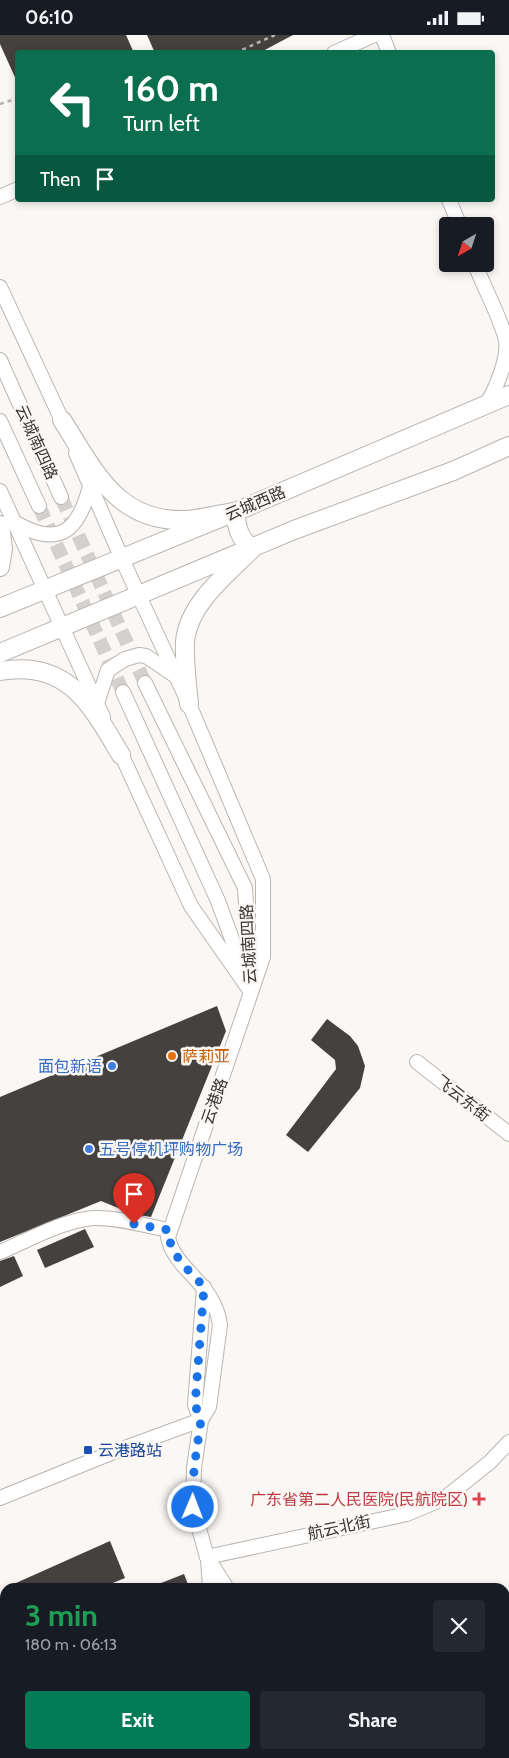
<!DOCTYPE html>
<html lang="en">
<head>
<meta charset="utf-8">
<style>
  :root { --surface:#171b24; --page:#242831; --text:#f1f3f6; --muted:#9ea1a6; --accent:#047b57 }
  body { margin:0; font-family:Cabin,"Noto Sans SC",sans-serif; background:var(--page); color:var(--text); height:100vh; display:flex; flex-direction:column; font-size:19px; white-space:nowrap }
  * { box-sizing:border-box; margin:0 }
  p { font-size:16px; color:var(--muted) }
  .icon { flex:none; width:28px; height:28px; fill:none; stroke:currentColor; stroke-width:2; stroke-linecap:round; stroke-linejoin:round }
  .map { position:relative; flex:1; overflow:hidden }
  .panel { position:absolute; left:0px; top:1548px; width:510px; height:176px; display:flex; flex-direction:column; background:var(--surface); border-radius:15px 15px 0 0; box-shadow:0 2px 8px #0003 }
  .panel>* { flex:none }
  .hud { position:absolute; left:15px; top:15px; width:480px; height:152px; border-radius:5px; box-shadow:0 2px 8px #0003; background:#0b6e4f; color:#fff; overflow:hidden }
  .needle { width:32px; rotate:219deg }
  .tools { position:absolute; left:439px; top:182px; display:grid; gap:10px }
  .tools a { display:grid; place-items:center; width:55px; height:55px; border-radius:5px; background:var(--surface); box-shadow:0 2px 8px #0003; font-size:25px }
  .pin { position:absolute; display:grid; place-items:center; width:42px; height:42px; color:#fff; margin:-51px -21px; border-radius:50% 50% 50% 0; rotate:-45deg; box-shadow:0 0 5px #0007 }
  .pin .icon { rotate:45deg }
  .me { position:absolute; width:55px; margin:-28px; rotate:1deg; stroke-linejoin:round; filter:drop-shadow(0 0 4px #0008) }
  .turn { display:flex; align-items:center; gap:18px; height:105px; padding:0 25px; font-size:22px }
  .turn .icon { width:65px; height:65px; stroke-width:2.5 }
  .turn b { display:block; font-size:35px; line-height:42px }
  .then { display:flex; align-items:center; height:48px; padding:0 25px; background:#0003; gap:10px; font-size:19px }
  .round { display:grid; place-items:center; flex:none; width:52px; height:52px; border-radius:5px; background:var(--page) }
  .headline { display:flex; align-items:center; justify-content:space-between; height:85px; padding:0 25px }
  h1 { font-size:30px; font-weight:800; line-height:38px; color:#1e9e55 }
  .button { display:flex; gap:10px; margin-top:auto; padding:10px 25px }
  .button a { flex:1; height:58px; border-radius:5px; background:var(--accent); color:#fff; font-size:20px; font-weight:800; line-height:58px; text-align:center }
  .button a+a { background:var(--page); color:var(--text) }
  .status { display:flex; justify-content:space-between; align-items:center; height:35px; padding:0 25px; background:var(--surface); direction:ltr }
  .status svg { height:14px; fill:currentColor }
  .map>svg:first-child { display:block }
</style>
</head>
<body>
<div class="status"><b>06:10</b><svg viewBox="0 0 49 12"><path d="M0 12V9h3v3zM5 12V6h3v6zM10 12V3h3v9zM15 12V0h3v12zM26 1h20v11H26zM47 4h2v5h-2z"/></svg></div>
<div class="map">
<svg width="509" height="1723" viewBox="0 0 509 1723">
  <rect width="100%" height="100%" fill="#faf7f4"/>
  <g fill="#45413f">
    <path d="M0 0H126L134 18H18V49L0 9Z"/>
    <path d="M147 0H293L259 18H155Z"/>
    <path d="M217 971 226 996 151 1182 133 1179 101 1166 0 1207V1062Z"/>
    <path d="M327 984 350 1001 358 1011 365 1031 360 1053 308 1117 286 1100 336 1034 335 1025 311 1005Z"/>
    <path d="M85 1194 94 1212 45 1233 37 1215Z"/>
    <path d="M14 1221 23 1241 0 1252V1226Z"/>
    <path d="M110 1506 125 1543 103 1552H7Z"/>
    <path d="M184 1539 189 1552H151Z"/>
  </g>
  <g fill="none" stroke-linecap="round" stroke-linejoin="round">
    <g stroke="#d3d0ce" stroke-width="14" stroke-dasharray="14 7" stroke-linecap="butt">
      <path d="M61 462 145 648"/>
      <path d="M39 471 123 657"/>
    </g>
    <g stroke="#b9b6b2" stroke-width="16">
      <g id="minor">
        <path d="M382 0 389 18"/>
        <path d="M334 18 374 0"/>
        <path d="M0 162 18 154"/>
        <path d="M449 165 460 191"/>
        <path d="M475 229C484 253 500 281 506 305 509 323 495 357 485 371"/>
        <path d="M0 252 66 394"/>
        <path d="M0 325 61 462"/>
        <path d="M0 386 39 471"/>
        <path d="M76 418 122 524 189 669 263 844V922L168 1202C174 1235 215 1248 220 1290L209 1372 201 1385 194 1433 193 1472 207 1522 226 1552"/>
        <path d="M0 456 103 682"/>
        <path d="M14 487C58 513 78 498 90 451"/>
        <path d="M145 648 245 853 251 949"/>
        <path d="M123 657 218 866 244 937"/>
        <path d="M97 668 108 635 125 624 139 620 146 621 174 640"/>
        <path d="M117 710 191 871 251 957"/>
        <path d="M417 1027 509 1099"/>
        <path d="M0 1217C29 1205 61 1186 93 1183 118 1182 145 1191 169 1195"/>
        <path d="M201 1385 195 1370 204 1252"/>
        <path d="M0 1463 111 1418 201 1385"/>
        <path d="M207 1522 407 1479 445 1463 490 1427 509 1407"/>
        <path d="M208 1525 210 1552"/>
        <path d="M278 1719 280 1723"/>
        <path d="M299 1719 301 1723"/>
      </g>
    </g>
    <g stroke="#b9b6b2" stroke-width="20">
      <g id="major">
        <path d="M62 385C94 435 117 488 186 485 202 484 219 479 235 477 237 493 239 503 252 514 227 539 189 568 185 606 184 627 187 648 189 669"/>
        <path d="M0 490 3 514 0 532"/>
        <path d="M0 573 235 477 509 360"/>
        <path d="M0 618 294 495 453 436 509 411"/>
        <path d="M0 636C68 624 91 670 121 720"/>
        <path d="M0 1687 5 1688"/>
        <path d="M195 1719 235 1723"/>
        <path d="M0 1720 17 1723"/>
      </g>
    </g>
    <g stroke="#b9b6b2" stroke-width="22">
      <g id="highway">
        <path d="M0 1701 5 1702"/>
        <path d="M130 1719 171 1723"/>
      </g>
    </g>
    <g stroke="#b6b3b1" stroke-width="2.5" stroke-dasharray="4 4" stroke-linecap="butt">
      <path d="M235 18 275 0"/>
      <path d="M0 69 18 63"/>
    </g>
    <use href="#minor" stroke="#fff" stroke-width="14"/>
    <use href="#major" stroke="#fff" stroke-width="18"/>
    <use href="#highway" stroke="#fff" stroke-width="20"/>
  </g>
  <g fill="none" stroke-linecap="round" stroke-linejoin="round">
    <path stroke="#1a73e8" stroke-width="9" stroke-dasharray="0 16.2" d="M134 1189 169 1195C167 1218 190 1236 204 1252L195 1370 201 1385 194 1433 193 1472"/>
  </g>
  <circle fill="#e8710a" stroke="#faf7f4" stroke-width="2" cx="172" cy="1021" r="5"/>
  <g fill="#3f7fe0" stroke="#faf7f4" stroke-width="2">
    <circle cx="112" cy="1031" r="5"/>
    <circle cx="89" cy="1114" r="5"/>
  </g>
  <rect fill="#1a4fb4" stroke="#faf7f4" stroke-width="2" x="83" y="1410" width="10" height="10" rx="2.5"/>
  <path fill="#e0444e" stroke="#faf7f4" stroke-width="2" d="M476.5 1456.5h5v5h5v5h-5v5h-5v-5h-5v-5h5z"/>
  <g text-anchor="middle" stroke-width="5" stroke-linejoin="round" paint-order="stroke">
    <g font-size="16" fill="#373635" stroke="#faf7f4">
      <text transform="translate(37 407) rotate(66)" y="6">云城南四路</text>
      <text transform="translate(255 468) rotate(-23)" y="6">云城西路</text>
      <text transform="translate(248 909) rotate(-93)" y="6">云城南四路</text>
      <text transform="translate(463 1063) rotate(38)" y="6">飞云东街</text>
      <text transform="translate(214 1066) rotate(-71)" y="6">云港路</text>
      <text transform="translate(339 1492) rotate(-12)" y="6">航云北街</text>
    </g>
    <g font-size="16" fill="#c56008" stroke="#faf7f4" text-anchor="start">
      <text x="182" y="1027">萨莉亚</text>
    </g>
    <g font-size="16" fill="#366cbe" stroke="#faf7f4" text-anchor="end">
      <text x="102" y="1037">面包新语</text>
      <text x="99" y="1120" text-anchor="start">五号停机坪购物广场</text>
    </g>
    <g font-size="16" fill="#164399" stroke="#faf7f4" text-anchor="start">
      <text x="98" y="1421">云港路站</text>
    </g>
    <g font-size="16" fill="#be3a42" stroke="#faf7f4" text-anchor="end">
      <text x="468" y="1470">广东省第二人民医院(民航院区)</text>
    </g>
  </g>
</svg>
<div class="tools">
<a><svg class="needle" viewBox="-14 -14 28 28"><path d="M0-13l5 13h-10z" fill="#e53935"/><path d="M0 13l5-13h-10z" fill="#9ea1a6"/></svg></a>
</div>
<div class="pin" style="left:134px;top:1189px;background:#d93025"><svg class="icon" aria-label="arrive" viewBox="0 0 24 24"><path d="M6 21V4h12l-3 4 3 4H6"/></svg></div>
<svg class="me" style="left:193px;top:1472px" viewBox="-20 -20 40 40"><circle r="17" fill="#1a73e8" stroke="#fff" stroke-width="3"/><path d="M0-11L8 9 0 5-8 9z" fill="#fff"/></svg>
<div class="hud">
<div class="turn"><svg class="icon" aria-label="left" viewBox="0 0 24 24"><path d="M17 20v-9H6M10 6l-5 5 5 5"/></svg><div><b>160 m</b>Turn left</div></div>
<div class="then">Then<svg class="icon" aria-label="arrive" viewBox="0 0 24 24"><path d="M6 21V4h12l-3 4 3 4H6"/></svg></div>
</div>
<section class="panel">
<div class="headline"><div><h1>3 min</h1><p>180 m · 06:13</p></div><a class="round"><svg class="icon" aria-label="close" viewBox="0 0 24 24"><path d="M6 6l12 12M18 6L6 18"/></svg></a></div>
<div class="button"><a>Exit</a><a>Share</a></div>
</section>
</div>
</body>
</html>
